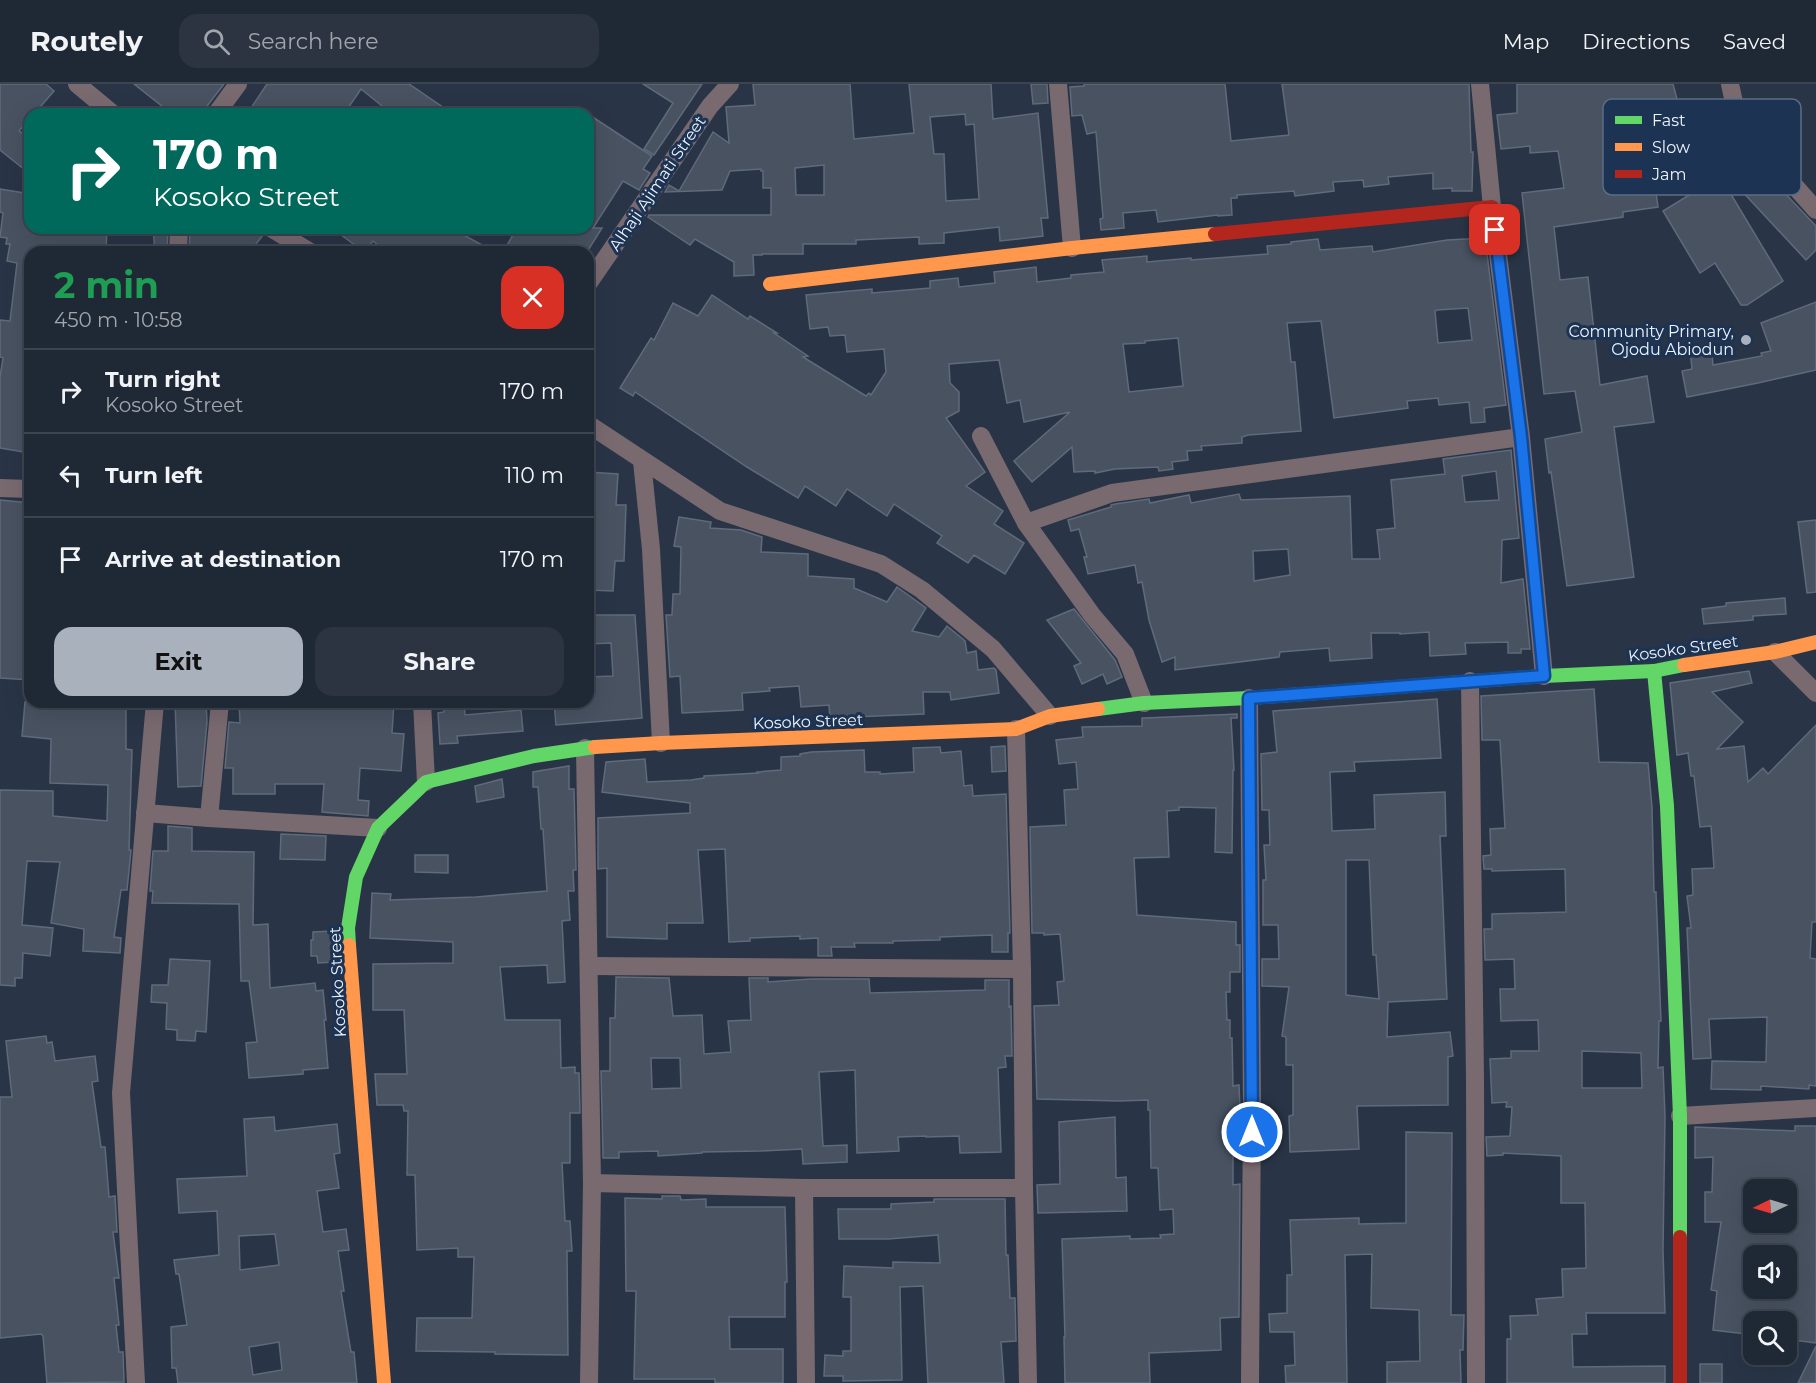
<!DOCTYPE html>
<html lang="en">
<head>
<meta charset="utf-8">
<style>
  :root { --surface:#1f2835; --page:#2c3441; --text:#f1f3f6; --muted:#a1a6ad; --line:#3c4450; --accent:#a9b1bd }
  body { margin:0; font-family:Montserrat,sans-serif; background:var(--page); color:var(--text); height:100vh; display:flex; flex-direction:column; font-size:22px; white-space:nowrap }
  * { box-sizing:border-box; margin:0 }
  p { font-size:20px; color:var(--muted) }
  .icon { flex:none; width:33px; height:33px; fill:none; stroke:currentColor; stroke-width:2; stroke-linecap:round; stroke-linejoin:round }
  .map { position:relative; flex:1; overflow:hidden }
  .details { position:absolute; left:24px; top:162px; width:570px; height:462px; display:flex; flex-direction:column; background:var(--surface); border-radius:18px; box-shadow:0 6px 24px #0002,0 0 0 2px var(--line) }
  .details>* { flex:none }
  .guide { position:absolute; left:24px; top:24px; width:570px; height:126px; border-radius:18px; box-shadow:0 6px 24px #0002,0 0 0 2px var(--line); background:#00695c; color:#fff; overflow:hidden }
  .needle { width:39px; rotate:265deg }
  .fabs { position:absolute; left:1743px; top:1095px; display:grid; gap:12px }
  .fabs a { display:grid; place-items:center; width:54px; height:54px; border-radius:12px; background:var(--surface); box-shadow:0 6px 24px #0002,0 0 0 2px var(--line); font-size:30px }
  .pin { position:absolute; display:grid; place-items:center; width:51px; height:51px; color:#fff; margin:-26px; border-radius:12px; box-shadow:0 3px 9px #0006 }
  .me { position:absolute; width:66px; margin:-33px; rotate:0deg; stroke-linejoin:round; filter:drop-shadow(0 0 4px #0008) }
  .turn { display:flex; align-items:center; gap:21px; height:126px; padding:0 30px; font-size:27px }
  .turn .icon { width:78px; height:78px; stroke-width:2.5 }
  .turn b { display:block; font-size:42px; line-height:51px }
  .round { display:grid; place-items:center; flex:none; width:63px; height:63px; border-radius:18px; background:var(--page) }
  .head { display:flex; align-items:center; justify-content:space-between; height:102px; padding:0 30px }
  h1 { font-size:36px; font-weight:700; line-height:45px; color:#1e9e55 }
  .cta { display:flex; gap:12px; margin-top:auto; padding:12px 30px }
  .cta a { flex:1; height:69px; border-radius:18px; background:var(--accent); color:#111; font-size:24px; font-weight:700; line-height:69px; text-align:center }
  .cta a+a { background:var(--page); color:var(--text) }
  ul { padding:0; list-style:none }
  li { display:flex; align-items:center; gap:18px; height:84px; padding:0 30px; border-top:2px solid var(--line) }
  li div { flex:1 }
  li b { display:block; font-size:22px }
  li em { font-style:normal }
  header { display:flex; align-items:center; gap:36px; box-sizing:border-box; height:84px; padding:0 30px; background:var(--surface); border-bottom:2px solid var(--line) }
  header strong { font-size:28px }
  nav { display:flex; gap:33px; margin-inline-start:auto; font-size:21px }
  .search { width:420px; height:54px; background:var(--page); display:flex; align-items:center; gap:15px; box-sizing:border-box; padding:0 21px; border-radius:18px; color:var(--muted); font-size:22px }
  .map>svg:first-child { display:block }
</style>
</head>
<body>
<header>
<strong>Routely</strong>
<div class="search"><svg class="icon" aria-label="search" viewBox="0 0 24 24"><circle cx="10" cy="10" r="6"/><path d="M15 15l6 6"/></svg>Search here</div>
<nav><a>Map</a><a>Directions</a><a>Saved</a></nav>
</header>
<div class="map">
<svg width="1816" height="1299" viewBox="0 0 1816 1299">
  <rect width="100%" height="100%" fill="#293547"/>
  <g fill="#485261" stroke="#5f6a7a" stroke-width="1.5" fill-rule="evenodd">
    <path d="M0 0H46L54 7 34 30H30V34L19 47 30 55V90L0 66Z"/>
    <path d="M134 0H224L201 30H172Z"/>
    <path d="M267 0H409L453 30H392L361 5 344 30H247Z"/>
    <path d="M643 0H702L654 71 644 65 673 19Z"/>
    <path d="M753 0H850L854 55 914 49 909 0H991L993 35 1038 29 1048 134H1041L1043 152 1000 157 999 143 944 149V159L919 160V153L856 156V160H803V170H762V171H753L754 191 734 192V178L695 155 690 161 648 133 649 131H771V104H763V87H761V85L730 87 722 106 665 108 669 101 679 107 713 48 729 59 726 23 755 21ZM965 30 966 41 974 40 979 115 946 117 944 70H934L930 33ZM824 81V111H796L795 84Z"/>
    <path d="M1031 0H1047L1048 19 1033 20Z"/>
    <path d="M1084 0H1225L1231 57 1289 51 1282 0H1469L1471 68H1473L1472 107H1452V104L1433 105V89L1388 93 1389 100 1364 103 1363 96 1333 98 1334 107 1295 112 1294 107 1237 111V114H1231L1232 131 1218 132V131L1158 138 1156 126 1123 129 1124 144 1101 146 1100 135 1103 134 1096 48 1087 50 1082 31 1072 32 1070 3 1084 2Z"/>
    <path d="M1517 0H1673L1689 61 1742 54 1746 58 1741 63 1816 142V166L1806 176 1725 89 1734 83 1654 94 1658 123 1623 128V133L1554 143 1560 196 1588 193 1600 301 1647 292 1654 338 1614 343 1634 493 1567 502 1551 388 1549 389 1545 355 1582 348 1575 307 1544 310 1522 109 1564 104 1558 67 1530 69V62L1501 65 1497 31 1517 29Z"/>
    <path d="M588 30 652 72 643 85 650 89 639 106 623 97 593 144H602L587 168H503L517 144H588Z"/>
    <path d="M1720 92 1783 197 1747 221H1741L1715 179 1700 189 1663 127Z"/>
    <path d="M0 105 30 110V144H46L85 151V144H107L106 168H30V369L0 364V293L3 274 0 273V236L10 237 17 179 7 177 10 160H6L7 154 0 153 3 129 0 128Z"/>
    <path d="M153 144H168L167 168H155Z"/>
    <path d="M190 144H257L263 151 250 168H189Z"/>
    <path d="M332 144H450L458 151 460 149 495 168H387L373 157 364 168Z"/>
    <path d="M1485 154 1506 321 1484 324 1485 338 1471 339 1469 318 1439 321 1438 314 1407 317 1408 324 1334 334 1321 237 1287 239 1291 278H1295L1301 347 1248 351 1242 353V359L1201 362 1202 366 1187 367 1188 376 1172 378 1173 385 1159 387 1158 383 1115 385 1095 389V387L1074 388 1072 363 1032 398 1014 377 1070 328 1024 338 1020 316 1007 319 999 276 949 280 950 299 959 308V327L946 334 985 388 966 402 1003 427 994 440 1024 459 1005 490 974 471 968 479 937 459 942 452 894 420 887 432 847 405 836 422 805 402 798 414 747 383 635 308 633 312 620 304 651 254 654 256 673 219 698 232 712 211 748 235 750 232 777 249H774L808 272 803 273 866 312 869 309 871 311 886 288 884 265 847 268 845 251 830 252 828 243 810 245 806 211 872 205V209L930 204V197L958 194 959 203 995 199 994 188 1036 183 1037 198 1071 194V191L1104 188 1102 176 1147 172V178L1191 174V176L1268 170 1267 162 1291 160V158L1318 155 1320 166 1372 162 1373 168 1447 156ZM1468 224 1472 256 1438 259 1435 227 1437 226ZM1178 254 1183 302 1129 308 1123 260 1145 259V257Z"/>
    <path d="M1816 218V286L1758 299 1687 313 1682 287 1692 285 1690 266 1711 258 1713 281 1762 272 1761 269 1771 267 1761 239Z"/>
    <path d="M1511 366 1519 454 1502 456 1501 499 1523 495 1530 565H1521V569H1508V558L1465 559 1466 570 1430 572 1429 548 1400 550V549H1371L1372 574 1330 577 1329 564 1280 568 1279 573 1175 586V573L1162 578 1149 536 1142 498 1138 499 1135 481 1088 490 1084 473H1087L1079 445 1071 447 1068 436 1111 423V421L1115 420 1149 415 1150 419 1189 411 1191 419 1239 410 1241 416 1350 412 1352 475H1380L1377 446 1395 444 1391 396 1445 390 1443 375ZM1496 387 1499 416 1465 418 1462 392ZM1288 465 1290 491 1254 497 1253 467Z"/>
    <path d="M588 388 618 390 616 421H626L624 477H615L613 507 588 506Z"/>
    <path d="M0 416 30 419V596L0 594Z"/>
    <path d="M679 433 711 438 710 444 741 446 762 453 761 468 808 470V492L854 495V504L887 518 897 503 926 524 912 547 939 553 947 542 965 557 967 569 976 567 978 586 994 584 996 586 999 609 951 616 950 608H923L924 630 830 634 829 621 801 623 799 602 769 604 770 607 742 609 743 626 682 629 680 592 670 593 666 531H672L673 510H680L681 463 674 462Z"/>
    <path d="M1816 436V508L1807 509 1798 438Z"/>
    <path d="M1785 514 1786 530 1753 532V536L1704 540 1702 525 1726 522V519Z"/>
    <path d="M1074 525 1115 576 1122 593 1107 600 1103 590 1082 600 1074 582 1081 579 1047 536Z"/>
    <path d="M588 531H635L642 634 556 641 554 618H588V593L613 592 611 559 588 560Z"/>
    <path d="M1749 587 1752 599 1712 608 1743 638 1717 665 1744 662 1748 698 1763 684 1768 690 1816 641V838H1812L1810 874 1816 875V1002L1809 1001V1005L1761 1002V1006L1711 1005 1712 977 1766 978 1767 933 1709 935 1711 974 1693 975 1687 844H1691L1687 812 1693 811 1692 785 1714 784 1711 742 1700 743 1694 692H1691L1688 669 1677 671 1670 599Z"/>
    <path d="M1594 605 1599 678 1648 679 1652 723 1654 808H1656L1661 937H1659L1658 984 1663 983 1665 1032 1663 1167 1665 1229H1586L1587 1250H1572L1573 1283 1665 1282V1299H1507V1255H1511L1510 1232 1538 1231 1536 1215 1563 1213 1562 1185 1586 1184 1585 1119H1561V1072L1503 1069V1071L1487 1072 1486 1053 1510 1052 1512 1023H1506L1507 1018 1492 1019 1490 975 1511 974V967H1539L1538 936 1501 937 1500 905H1515L1514 875 1485 876 1484 845H1492V830L1566 828 1565 785 1492 787V785H1484L1483 772 1491 771 1490 745 1505 744 1500 656H1482L1481 612ZM1582 967 1641 969 1642 1004H1582Z"/>
    <path d="M1437 615 1441 674 1354 678 1355 687 1330 688 1332 747 1375 745 1374 711 1445 708 1446 752H1440L1447 915 1388 918 1387 953 1450 948 1453 972 1448 973V1021L1357 1022 1359 1065 1290 1068 1289 1032 1293 1031V981H1286V953L1282 952 1289 903 1262 902V875H1279L1278 841H1263V796H1266L1264 761H1270L1269 726H1262L1261 670 1277 668 1273 627ZM1346 776H1369L1373 871H1376L1379 915 1346 911Z"/>
    <path d="M25 618H126V665L132 666 129 766H131L127 806H121L114 853 121 854 120 869 83 867 84 845 51 839 60 778 27 777 22 841 53 844 50 872 23 869 22 894H15V902L0 901V706L53 707V732L107 737 108 701 50 699 51 655 22 652Z"/>
    <path d="M175 618H206L207 638 201 702 178 703Z"/>
    <path d="M239 618H394L392 649 404 650 401 687 360 684 358 716 369 717 368 732 322 728 324 700H275V710H233V684H225L229 638 240 639Z"/>
    <path d="M443 618H464L465 631 521 626 523 647 457 652 458 659 440 660 438 629 444 628Z"/>
    <path d="M1237 630V634H1231L1234 686H1233L1232 769 1215 768 1216 724 1179 723V726L1167 727 1169 773 1134 774 1137 831 1236 838V861H1240V888H1230V908H1226L1227 936H1230V954H1232L1233 1002 1239 1001 1240 1025H1233V1101L1240 1100 1239 1233 1220 1234 1221 1266 1149 1269 1150 1299H1065L1064 1253H1065L1062 1155 1130 1152V1155L1161 1154 1160 1151 1174 1150 1173 1125 1160 1126 1158 1084H1151L1150 1026H1148V1016L1119 1017 1037 1015 1034 922 1059 921 1057 898 1064 897 1060 850 1044 851V849H1032L1030 743 1066 741 1064 706 1078 705 1076 678 1059 680 1056 656 1083 653 1082 643 1142 642V634H1145Z"/>
    <path d="M1005 662 1006 687 992 688 991 663Z"/>
    <path d="M940 663 941 669 961 667 964 702 972 701 973 712 1006 710 1010 849H1008V868H992V851L940 853V856L893 857V859H854L855 863H831L832 872H818V854L800 855V852L750 854V857L729 858 725 765 698 766 703 839H667V855L607 853V784L598 785V734L690 729V719L602 708 606 678 645 675 647 698 691 696 704 694V692L758 689 757 688 781 686V673L800 672V670L811 668 864 666 865 688H880V690L914 688 913 664Z"/>
    <path d="M569 682V705H574L576 786H573L574 807H568L570 836 562 837 565 898 548 899 547 881 500 883 505 936H560L561 984 575 983V989H579L580 1029H570V1079H562L565 1137H570L572 1167H567L568 1271 495 1270V1268L416 1267 417 1234H472L474 1173H458V1164L417 1166 415 1091H407L408 1027H404L403 1021H377L375 990H407L404 926H373V880L453 879V858L370 854 372 809 391 810 390 816 476 813 547 807 543 745H541L538 703H533V688Z"/>
    <path d="M502 695 504 713 477 718 475 702Z"/>
    <path d="M168 742 192 744V767L254 768 253 841 268 840 270 904 315 899 316 907 323 906 326 936H324L328 984 303 986V990L249 994 246 959 257 958 249 897H241L239 820 152 819 153 807H150L153 767H168Z"/>
    <path d="M281 750 326 752 325 776 280 775Z"/>
    <path d="M415 771H448V789L415 788Z"/>
    <path d="M332 847 333 878 318 879 317 872H311V856H313V848Z"/>
    <path d="M170 875 210 877 206 948 196 947 195 957 177 956V946L166 945 167 919 151 918 152 901H168Z"/>
    <path d="M616 893 669 894 673 932 702 931 704 970 731 968 728 937 751 936 749 894H768V898L811 895H869L870 909 985 906V896H1009V923L1011 922 1012 972H1005L1006 983 998 984 1001 1068 960 1069 959 1052 926 1053V1052L898 1053 899 1067 857 1069 855 986 819 988 823 1062 847 1061V1078L803 1080 802 1065 760 1067 702 1068V1069L658 1072V1067L619 1068V1074H603L601 987H610V934H615ZM651 974H680L681 1004 652 1005Z"/>
    <path d="M46 952 47 959 52 958 55 977 95 972 98 997 92 998 101 1063H105L109 1113 115 1112 117 1148H113L119 1194H114L119 1241H116L119 1268H123L124 1298 47 1299 43 1252 41 1250 0 1254V1013H12L6 957Z"/>
    <path d="M274 1033 275 1047 337 1040 340 1069 334 1070 339 1104 317 1107 323 1148 346 1145 349 1166 338 1167 344 1207H341L351 1268H354L357 1299H178L176 1284H172L171 1243 187 1241 179 1190H176L174 1176 219 1171 217 1127 179 1129 177 1095 247 1092 244 1035ZM275 1150 279 1181 240 1186 239 1152ZM279 1258 282 1286 253 1291 249 1263Z"/>
    <path d="M1115 1033 1116 1094 1126 1093 1127 1127 1038 1129 1037 1101 1060 1100 1059 1038Z"/>
    <path d="M1795 1042H1816V1259L1786 1255V1238H1754V1251L1713 1246 1717 1207 1711 1206 1721 1138H1705V1108H1712L1713 1073 1695 1074V1043L1795 1047ZM1754 1104 1786 1105V1138H1754ZM1754 1172H1786V1204H1754Z"/>
    <path d="M1406 1048 1452 1049 1451 1231H1464L1463 1266H1460L1461 1299H1387V1278L1420 1277 1419 1226 1371 1224 1372 1170 1345 1171 1347 1299H1286L1285 1282 1295 1281 1294 1248H1270L1269 1230 1287 1229V1191H1292L1290 1136 1359 1134V1140L1406 1139Z"/>
    <path d="M662 1112H680L681 1116 706 1115V1123H785L787 1198H785V1233H729L730 1265H783V1299H715V1295H634L636 1207H626L625 1114 662 1115Z"/>
    <path d="M934 1115H1005L1006 1171H1008L1010 1214H1015L1016 1257 1001 1258 1004 1299H928L923 1202 900 1203 902 1296 843 1297V1292H824L825 1271 843 1272V1267H851V1213H843L844 1182 893 1184V1178L940 1179 938 1151 888 1155H839L838 1125H891V1120L934 1118Z"/>
    <path d="M1816 1262V1299H1798Z"/>
    <rect x="1700" y="1280" width="22" height="19"/>
  </g>
  <g fill="none" stroke-linecap="round" stroke-linejoin="round">
    <g stroke="#796a70" stroke-width="18">
      <path d="M77 0 113 30"/>
      <path d="M1058 0 1072 164"/>
      <path d="M1480 0 1492 123 1521 353 1544 592"/>
      <path d="M1730 0 1735 23 1755 52 1777 82 1816 126"/>
      <path d="M216 30 238 0"/>
      <path d="M271 144 310 168"/>
      <path d="M178 168 179 144"/>
      <path d="M588 200 710 22 730 0"/>
      <path d="M588 340 720 427 881 480 922 506 993 565 1050 632"/>
      <path d="M981 352 1026 439 1092 531 1125 570 1144 619"/>
      <path d="M642 377 651 465 661 659"/>
      <path d="M0 404 30 405"/>
      <path d="M1026 439 1112 409 1521 353"/>
      <path d="M1775 568 1816 609"/>
      <path d="M1470 597 1475 994 1476 1299"/>
      <path d="M1249 614 1252 1025 1250 1299"/>
      <path d="M422 618 426 698"/>
      <path d="M1016 645 1022 885 1024 1104 1028 1299"/>
      <path d="M585 664 592 1099 589 1299"/>
      <path d="M145 729 209 734 378 744"/>
      <path d="M209 734 220 618"/>
      <path d="M589 882 1022 885"/>
      <path d="M1680 1032 1816 1024"/>
      <path d="M592 1099 804 1104H1024"/>
      <path d="M804 1104 806 1299"/>
      <path d="M136 1299 121 1009 155 618"/>
    </g>
    <g stroke="#63d668" stroke-width="14">
      <path d="M1654 587 1667 722 1680 1032V1153"/>
      <path d="M1098 625 1144 619 1249 614 1544 592 1654 587 1684 581"/>
      <path d="M349 861 348 844 356 793 378 744 426 698 534 672 595 663"/>
    </g>
    <g stroke="#ff974d" stroke-width="14">
      <path d="M770 200 1072 164 1215 150"/>
      <path d="M1684 581 1775 568 1816 558"/>
      <path d="M595 663 661 659 1016 645 1050 632 1098 625"/>
      <path d="M349 861 384 1299"/>
    </g>
    <g stroke="#b3261e" stroke-width="14">
      <path d="M1215 150 1492 123"/>
      <path d="M1680 1153V1299"/>
    </g>
  </g>
  <g fill="none" stroke-linecap="round" stroke-linejoin="round">
    <g stroke="#114b97" stroke-width="15">
      <path id="route" d="M1252 1048 1249 614 1544 592 1521 353 1495 146"/>
    </g>
    <use href="#route" stroke="#1a73e8" stroke-width="10"/>
  </g>
  <circle fill="#a9b1bd" stroke="#1c3354" stroke-width="2" cx="1746" cy="256" r="6"/>
  <g text-anchor="middle" stroke-width="6" stroke-linejoin="round" paint-order="stroke">
    <g font-size="16" fill="#eef4fc" stroke="#1c3354">
      <text transform="translate(657 99) rotate(-56)" y="6">Alhaji Ajimati Street</text>
      <text transform="translate(1683 564) rotate(-8)" y="6">Kosoko Street</text>
      <text transform="translate(808 637) rotate(-2)" y="6">Kosoko Street</text>
      <text transform="translate(337 898) rotate(-93)" y="6">Kosoko Street</text>
    </g>
    <g font-size="16" fill="#eef4fc" stroke="#1c3354" text-anchor="end">
      <text x="1734" y="253">Community Primary,<tspan x="1734" dy="18">Ojodu Abiodun</tspan></text>
    </g>
  </g>
  <rect x="1603" y="15" width="198" height="96" rx="9" fill="#1c3354" stroke="#5b6d86" stroke-width="1.5"/>
  <rect x="1615" y="32" width="27" height="8" fill="#63d668"/>
  <rect x="1615" y="59" width="27" height="8" fill="#ff974d"/>
  <rect x="1615" y="86" width="27" height="8" fill="#b3261e"/>
  <g font-size="16" fill="#eef4fc">
    <text x="1652" y="42">Fast</text>
    <text x="1652" y="69">Slow</text>
    <text x="1652" y="96">Jam</text>
  </g>
</svg>
<div class="fabs">
<a><svg class="needle" viewBox="-14 -14 28 28"><path d="M0-13l5 13h-10z" fill="#e53935"/><path d="M0 13l5-13h-10z" fill="#a1a6ad"/></svg></a>
<a><svg class="icon" aria-label="sound" viewBox="0 0 24 24"><path d="M4 9h4l5-4v14l-5-4H4zM17 9q2 3 0 6"/></svg></a>
<a><svg class="icon" aria-label="search" viewBox="0 0 24 24"><circle cx="10" cy="10" r="6"/><path d="M15 15l6 6"/></svg></a>
</div>
<div class="pin" style="left:1495px;top:146px;background:#d93025"><svg class="icon" aria-label="arrive" viewBox="0 0 24 24"><path d="M6 21V4h12l-3 4 3 4H6"/></svg></div>
<svg class="me" style="left:1252px;top:1048px" viewBox="-20 -20 40 40"><circle r="17" fill="#1a73e8" stroke="#fff" stroke-width="3"/><path d="M0-11L8 9 0 5-8 9z" fill="#fff"/></svg>
<div class="guide">
<div class="turn"><svg class="icon" aria-label="right" viewBox="0 0 24 24"><path d="M7 20v-9h11M14 6l5 5-5 5"/></svg><div><b>170 m</b>Kosoko Street</div></div>
</div>
<section class="details">
<div class="head"><div><h1>2 min</h1><p>450 m · 10:58</p></div><a class="round" style="background:#d93025;color:#fff"><svg class="icon" aria-label="close" viewBox="0 0 24 24"><path d="M6 6l12 12M18 6L6 18"/></svg></a></div>
<ul>
<li><svg class="icon" aria-label="right" viewBox="0 0 24 24"><path d="M7 20v-9h11M14 6l5 5-5 5"/></svg><div><b>Turn right</b><p>Kosoko Street</p></div><em>170 m</em></li>
<li><svg class="icon" aria-label="left" viewBox="0 0 24 24"><path d="M17 20v-9H6M10 6l-5 5 5 5"/></svg><div><b>Turn left</b></div><em>110 m</em></li>
<li><svg class="icon" aria-label="arrive" viewBox="0 0 24 24"><path d="M6 21V4h12l-3 4 3 4H6"/></svg><div><b>Arrive at destination</b></div><em>170 m</em></li>
</ul>
<div class="cta"><a>Exit</a><a>Share</a></div>
</section>
</div>
</body>
</html>
